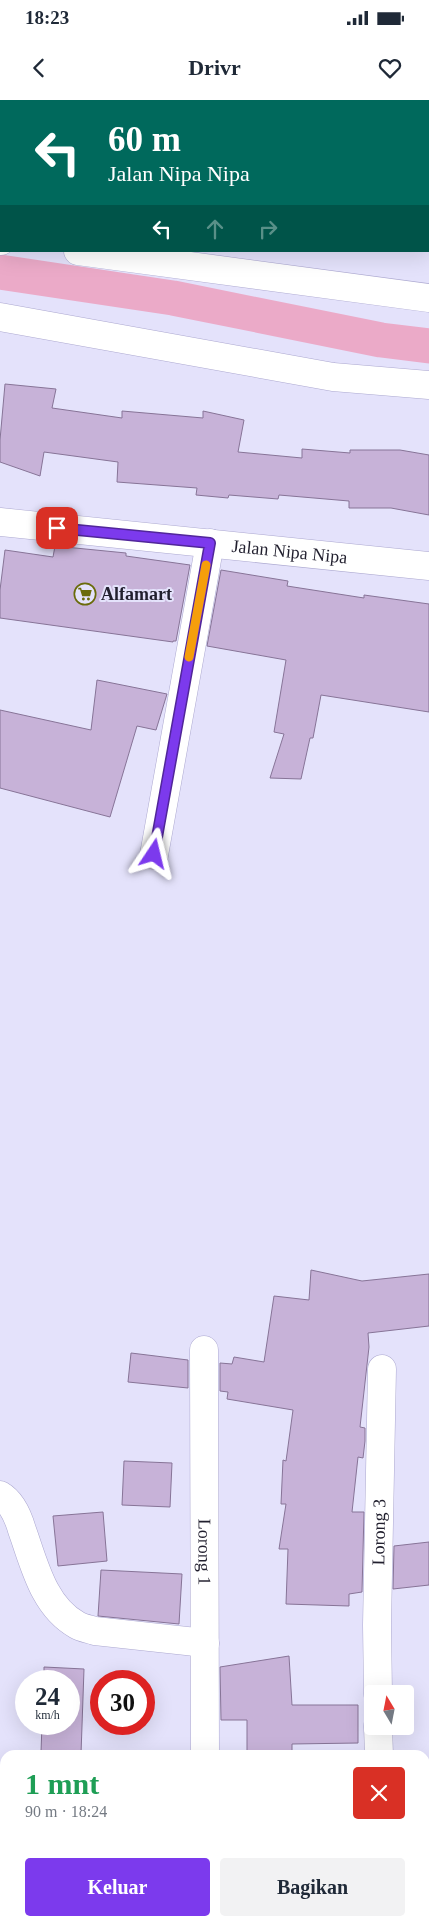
<!DOCTYPE html>
<html lang="id">
<head>
<meta charset="utf-8">
<style>
  :root { --surface:#fff; --page:#f2f2f3; --text:#1f2937; --muted:#747a83; --accent:#7c3aed }
  body { margin:0; font-family:"Times New Roman",serif; background:var(--page); color:var(--text); height:100vh; display:flex; flex-direction:column; font-size:19px; white-space:nowrap }
  * { box-sizing:border-box; margin:0 }
  p { font-size:16px; color:var(--muted) }
  .icon { flex:none; width:28px; height:28px; fill:none; stroke:currentColor; stroke-width:2; stroke-linecap:round; stroke-linejoin:round }
  .map { position:relative; flex:1; overflow:hidden }
  .drawer { position:absolute; left:0px; top:1650px; width:430px; height:176px; display:flex; flex-direction:column; background:var(--surface); border-radius:15px 15px 0 0; box-shadow:0 5px 20px #0002 }
  .drawer>* { flex:none }
  .banner { position:absolute; left:0px; top:0px; width:430px; height:152px; box-shadow:0 5px 20px #0002; background:#00695c; color:#fff; overflow:hidden }
  .needle { width:32px; rotate:350deg }
  .tools { position:absolute; left:364px; top:1585px; display:grid; gap:10px }
  .tools a { display:grid; place-items:center; width:50px; height:50px; border-radius:5px; background:var(--surface); box-shadow:0 5px 20px #0002; font-size:25px }
  .speed { position:absolute; left:15px; top:1570px; display:flex; gap:10px; font-size:25px; font-weight:700; text-align:center }
  .speed>* { display:grid; place-content:center; width:65px; height:65px; border-radius:50%; background:var(--surface); box-shadow:0 5px 20px #0002; line-height:1 }
  .speed small { font-size:12px; font-weight:400 }
  .speed .limit { border:8px solid #d22; background:#fff; color:#111 }
  .pin { position:absolute; display:grid; place-items:center; width:42px; height:42px; color:#fff; margin:-21px; border-radius:10px; box-shadow:0 2px 8px #0006 }
  .me { position:absolute; width:55px; margin:-28px; rotate:10deg; stroke-linejoin:round; filter:drop-shadow(0 0 4px #0008) }
  .turn { display:flex; align-items:center; gap:18px; height:105px; padding:0 25px; font-size:22px }
  .turn .icon { width:65px; height:65px; stroke-width:2.5 }
  .turn b { display:block; font-size:35px; line-height:42px }
  .lanes { display:flex; align-items:center; height:48px; padding:0 25px; background:#0003; justify-content:center; gap:25px; direction:ltr }
  .lanes .off { opacity:.35 }
  .round { display:grid; place-items:center; flex:none; width:52px; height:52px; border-radius:5px; background:var(--page) }
  .head { display:flex; align-items:center; justify-content:space-between; height:85px; padding:0 25px }
  h1 { font-size:30px; font-weight:600; line-height:38px; color:#1e9e55 }
  .action { display:flex; gap:10px; margin-top:auto; padding:10px 25px }
  .action a { flex:1; height:58px; border-radius:5px; background:var(--accent); color:#fff; font-size:20px; font-weight:600; line-height:58px; text-align:center }
  .action a+a { background:var(--page); color:var(--text) }
  .status { display:flex; justify-content:space-between; align-items:center; height:35px; padding:0 25px; background:var(--surface); direction:ltr }
  .status svg { height:14px; fill:currentColor }
  header { display:flex; justify-content:space-between; align-items:center; height:65px; padding:0 25px; background:var(--surface); font-size:22px; font-weight:600 }
  .map>svg:first-child { display:block }
</style>
</head>
<body>
<div class="status"><b>18:23</b><svg viewBox="0 0 49 12"><path d="M0 12V9h3v3zM5 12V6h3v6zM10 12V3h3v9zM15 12V0h3v12zM26 1h20v11H26zM47 4h2v5h-2z"/></svg></div>
<header><svg class="icon" aria-label="back" viewBox="0 0 24 24"><path d="M15 5l-7 7 7 7"/></svg>Drivr<svg class="icon" aria-label="heart" viewBox="0 0 24 24"><path d="M12 20l-8-8c-3-5 5-10 8-4 3-6 11-1 8 4z"/></svg></header>
<div class="map">
<svg width="429" height="1826" viewBox="0 0 429 1826">
  <rect width="100%" height="100%" fill="#e4e2fb"/>
  <g fill="none" stroke-linecap="round" stroke-linejoin="round">
    <path stroke="#ebaac8" stroke-width="35" d="M0 172 173 198 381 240 429 246"/>
  </g>
  <g fill="#c7b2d8" stroke="#877497">
    <path d="M5 284 56 289 52 308 122 318V311L203 318V311L244 320 238 352 302 358V349L350 353V350H400L429 355V415L391 408H349V401L279 395 278 399 229 395 228 398 196 395 197 388 117 382 118 362 44 352 40 376 0 362V340Z"/>
    <path d="M55 446 126 453V456L190 465 176 541H173V542L0 518V490L5 450 53 457Z"/>
    <path d="M221 470 288 481 287 486 364 498V495L429 504V612L321 595 313 638H310L301 679 270 678 284 634 274 632 286 560 207 546Z"/>
    <path d="M97 580 167 594 156 630 137 626 110 717 0 688V610L91 630Z"/>
    <path d="M311 1170 362 1181 429 1174V1226L368 1233 369 1247 360 1327 365 1328V1341L363 1358 358 1357 352 1412H364L362 1492 349 1494V1506L286 1504 288 1449H279L286 1404H281L283 1360 286 1361 293 1310 227 1299 228 1292 220 1291V1263L232 1264 234 1257 264 1262 274 1196 309 1200Z"/>
    <path d="M131 1253 188 1260V1288L128 1282Z"/>
    <path d="M124 1361 172 1363 170 1407 122 1405Z"/>
    <path d="M103 1412 107 1461 58 1466 53 1416Z"/>
    <path d="M429 1442V1485L393 1489 394 1446Z"/>
    <path d="M101 1470 182 1474 179 1524 98 1516Z"/>
    <path d="M289 1556 292 1605H358V1643L292 1644V1655H247V1620H221L220 1567Z"/>
    <path d="M44 1567 84 1569 81 1654 41 1652 42 1624H69V1581H44Z"/>
  </g>
  <g fill="none" stroke-linecap="round" stroke-linejoin="round">
    <g stroke="#aca8d0" stroke-width="29">
      <g id="minor">
        <path d="M0 141H1"/>
        <path d="M78 151 429 198"/>
        <path d="M0 217 333 277 429 285"/>
        <path id="s1" d="M0 422 429 466"/>
        <path d="M154 755 210 443"/>
        <path id="s2" d="M204 1250 205 1655"/>
        <path d="M0 1395C12 1402 18 1416 22 1430 34 1463 43 1506 77 1525 82 1528 89 1529 95 1531L205 1543"/>
        <path id="s3" d="M378 1594 377 1525 382 1269"/>
        <path d="M378 1626 379 1655"/>
        <path d="M425 1713H429"/>
        <path d="M208 1821V1826"/>
        <path d="M381 1821V1826"/>
      </g>
    </g>
    <use href="#minor" stroke="#fff" stroke-width="28"/>
  </g>
  <g fill="none" stroke-linecap="round" stroke-linejoin="round">
    <g stroke="#51269a" stroke-width="12">
      <path id="route" d="M57 428 210 443 154 754"/>
    </g>
    <use href="#route" stroke="#7c3aed" stroke-width="9"/>
    <path stroke="#f59e0b" stroke-width="9" d="M189 557 206 465"/>
  </g>
  <defs>
    <g id="supermarket-ring" transform="scale(1.125)"><circle r="9.5" fill="#e4e2fb" stroke="#6a6b0a" stroke-width="1.5"/><path d="M-6-5.5h2.5l.6 2H6L4.5 2H-2.5L-4.4-4H-6ZM-1.5 3.2a1.3 1.3 0 1 0 .1 0ZM3 3.2a1.3 1.3 0 1 0 .1 0Z" fill="#6a6b0a"/></g>
  </defs>
  <g fill-rule="evenodd">
    <use href="#supermarket-ring" x="85" y="494"/>
  </g>
  <g text-anchor="middle" stroke-width="4" stroke-linejoin="round" paint-order="stroke">
    <g font-size="18" fill="#211f2e" stroke="#e4e2fb">
      <text dy="6" stroke="none"><textPath href="#s1" startOffset="291">Jalan Nipa Nipa</textPath></text>
      <text dy="6" stroke="none"><textPath href="#s3" startOffset="162">Lorong 3</textPath></text>
      <text dy="6" stroke="none"><textPath href="#s2" startOffset="202">Lorong 1</textPath></text>
    </g>
    <g font-size="18" font-weight="bold" fill="#211f2e" stroke="#e4e2fb" text-anchor="start">
      <text x="101" y="500">Alfamart</text>
    </g>
  </g>
</svg>
<div class="tools">
<a><svg class="needle" viewBox="-14 -14 28 28"><path d="M0-13l5 13h-10z" fill="#e53935"/><path d="M0 13l5-13h-10z" fill="#747a83"/></svg></a>
</div>
<div class="speed"><div>24<small>km/h</small></div><div class="limit">30</div></div>
<div class="pin" style="left:57px;top:428px;background:#d93025"><svg class="icon" aria-label="arrive" viewBox="0 0 24 24"><path d="M6 21V4h12l-3 4 3 4H6"/></svg></div>
<svg class="me" style="left:154px;top:754px" viewBox="-20 -20 40 40"><path d="M0-17L14 15 0 8-14 15z" fill="#7c3aed" stroke="#fff" stroke-width="4"/></svg>
<div class="banner">
<div class="turn"><svg class="icon" aria-label="left" viewBox="0 0 24 24"><path d="M17 20v-9H6M10 6l-5 5 5 5"/></svg><div><b>60 m</b>Jalan Nipa Nipa</div></div>
<div class="lanes"><svg class="icon" aria-label="left" viewBox="0 0 24 24"><path d="M17 20v-9H6M10 6l-5 5 5 5"/></svg><svg class="icon off" aria-label="ahead" viewBox="0 0 24 24"><path d="M12 20V5M6 11l6-6 6 6"/></svg><svg class="icon off" aria-label="right" viewBox="0 0 24 24"><path d="M7 20v-9h11M14 6l5 5-5 5"/></svg></div>
</div>
<section class="drawer">
<div class="head"><div><h1>1 mnt</h1><p>90 m · 18:24</p></div><a class="round" style="background:#d93025;color:#fff"><svg class="icon" aria-label="close" viewBox="0 0 24 24"><path d="M6 6l12 12M18 6L6 18"/></svg></a></div>
<div class="action"><a>Keluar</a><a>Bagikan</a></div>
</section>
</div>
</body>
</html>
